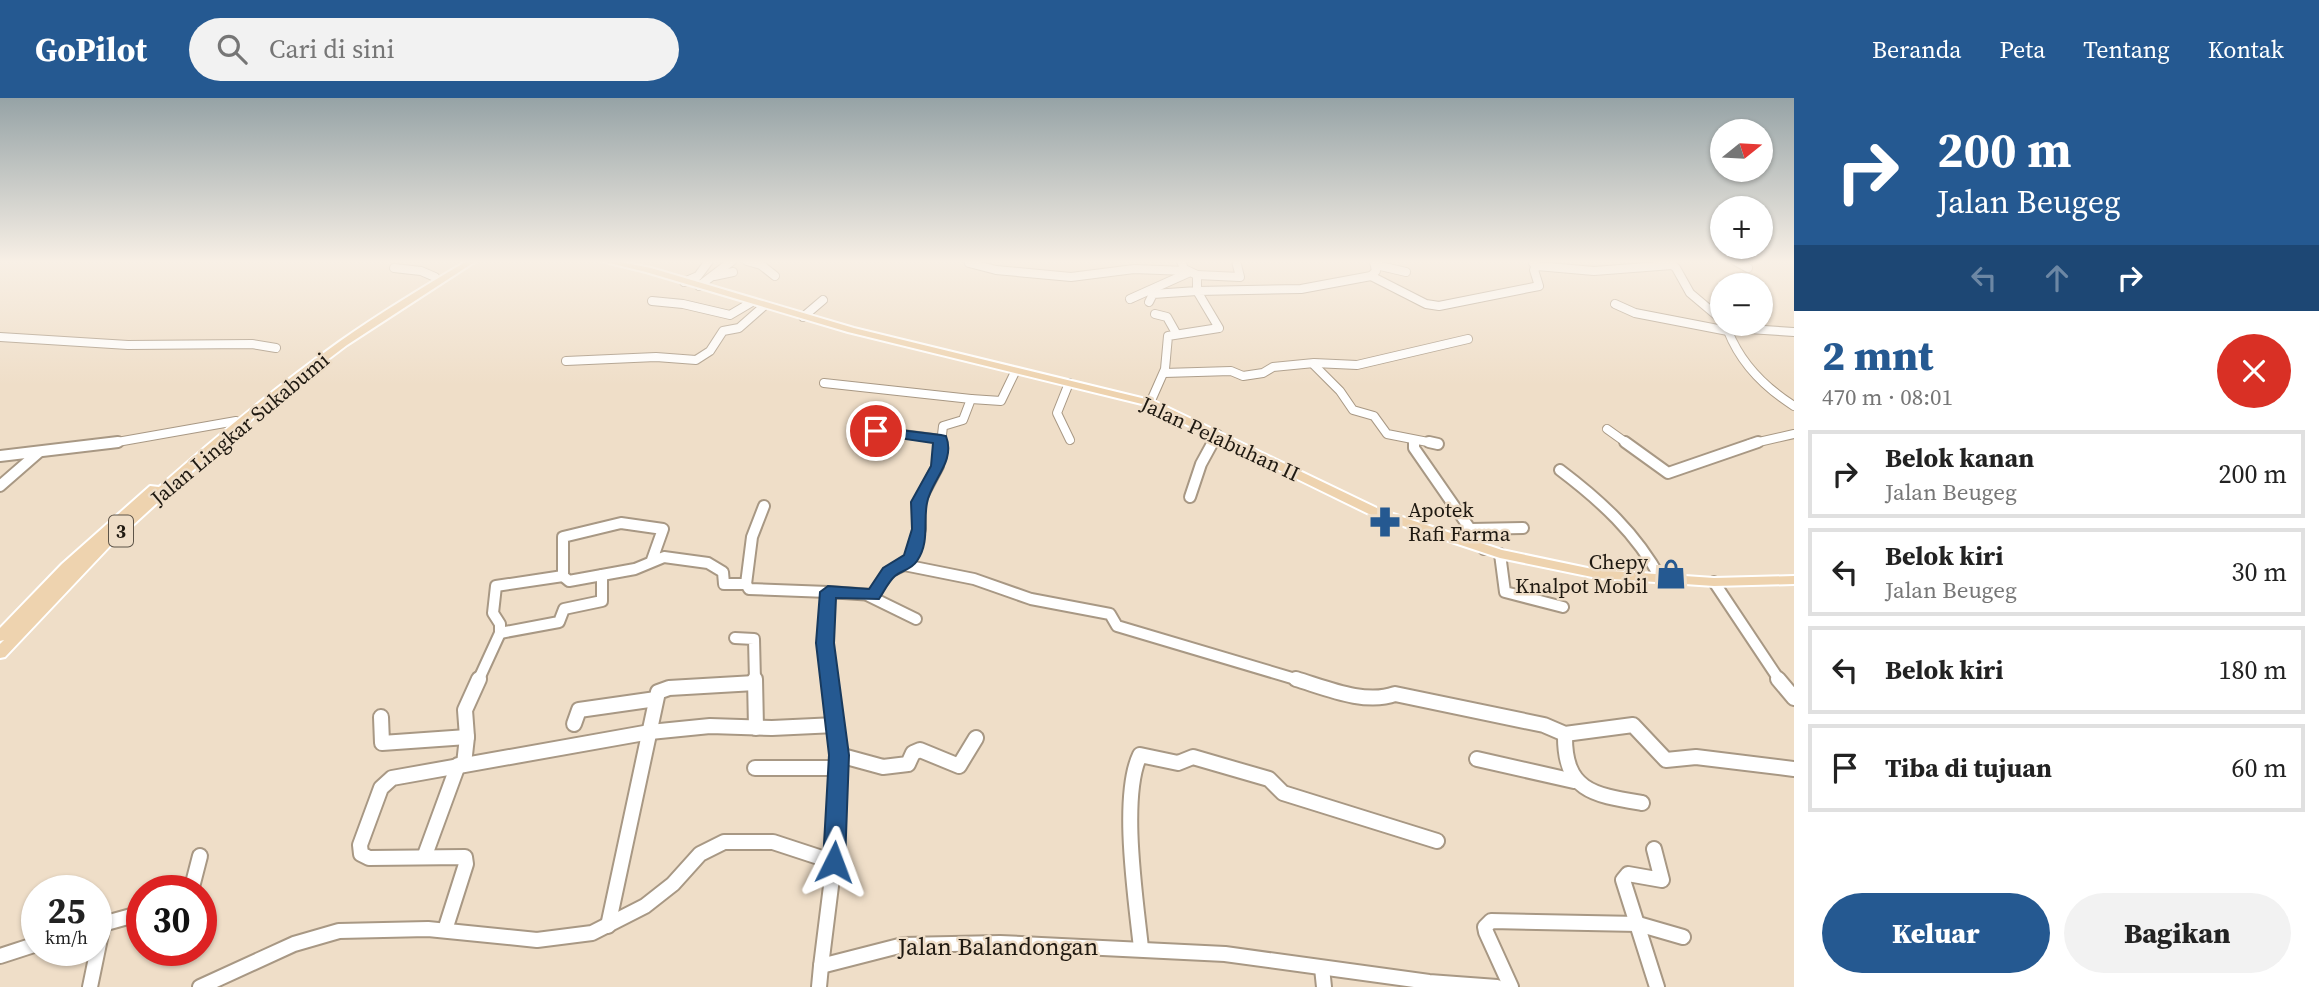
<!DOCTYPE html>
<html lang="id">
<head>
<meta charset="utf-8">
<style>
  :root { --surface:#fff; --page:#f2f2f2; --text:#222; --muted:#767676; --line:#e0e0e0; --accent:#255991 }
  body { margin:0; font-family:"Source Serif 4",serif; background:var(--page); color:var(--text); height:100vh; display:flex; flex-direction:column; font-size:26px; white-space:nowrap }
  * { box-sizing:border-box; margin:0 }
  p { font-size:23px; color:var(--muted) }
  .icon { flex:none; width:38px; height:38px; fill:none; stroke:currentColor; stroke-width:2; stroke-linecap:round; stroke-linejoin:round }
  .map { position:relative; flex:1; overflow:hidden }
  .drawer { display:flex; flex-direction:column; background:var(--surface); width:525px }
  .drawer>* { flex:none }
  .top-card { background:#255991; color:#fff; overflow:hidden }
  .needle { width:46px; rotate:72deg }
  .tools { position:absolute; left:1710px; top:21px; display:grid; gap:14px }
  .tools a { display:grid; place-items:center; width:63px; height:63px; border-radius:50%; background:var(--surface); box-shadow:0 2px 5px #0004; font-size:35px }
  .speed { position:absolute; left:21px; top:777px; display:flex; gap:14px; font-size:35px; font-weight:700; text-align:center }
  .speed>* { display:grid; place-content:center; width:91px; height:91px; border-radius:50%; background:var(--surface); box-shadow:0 2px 5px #0004; line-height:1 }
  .speed small { font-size:18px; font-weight:400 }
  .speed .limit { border:10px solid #d22; background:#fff; color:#111 }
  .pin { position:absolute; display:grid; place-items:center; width:60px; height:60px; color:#fff; margin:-30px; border:4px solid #fff; border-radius:50%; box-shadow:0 2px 7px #0007 }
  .me { position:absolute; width:77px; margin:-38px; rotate:3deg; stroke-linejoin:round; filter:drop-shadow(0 0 5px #0008) }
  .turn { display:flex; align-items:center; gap:24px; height:147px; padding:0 28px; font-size:32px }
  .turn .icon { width:91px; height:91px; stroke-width:2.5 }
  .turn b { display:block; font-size:49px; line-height:60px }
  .lanes { display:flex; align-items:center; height:66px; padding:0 28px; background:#0003; justify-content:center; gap:35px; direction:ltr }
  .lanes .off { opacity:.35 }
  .round { display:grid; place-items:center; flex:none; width:74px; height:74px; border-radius:37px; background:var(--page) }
  .summary { display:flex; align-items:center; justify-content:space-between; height:119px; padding:0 28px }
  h1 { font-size:42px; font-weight:800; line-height:52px; color:var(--accent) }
  .action { display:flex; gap:14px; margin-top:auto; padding:14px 28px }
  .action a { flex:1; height:80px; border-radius:42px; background:var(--accent); color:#fff; font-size:28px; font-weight:800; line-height:80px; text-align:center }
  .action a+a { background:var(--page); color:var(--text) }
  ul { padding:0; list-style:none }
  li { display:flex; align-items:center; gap:21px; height:88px; margin:0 14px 10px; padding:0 14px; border:4px solid var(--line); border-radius:0px }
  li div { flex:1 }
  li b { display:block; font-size:26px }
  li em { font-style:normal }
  header { display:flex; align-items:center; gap:42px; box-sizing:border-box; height:98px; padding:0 35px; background:var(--accent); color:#fff }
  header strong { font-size:33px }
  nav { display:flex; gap:38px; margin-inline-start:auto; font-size:24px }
  .search { width:490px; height:63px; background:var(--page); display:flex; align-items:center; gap:18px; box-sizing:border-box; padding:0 24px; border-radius:38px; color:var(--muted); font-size:26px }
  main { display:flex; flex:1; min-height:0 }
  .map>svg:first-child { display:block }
</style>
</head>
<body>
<header>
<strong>GoPilot</strong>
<div class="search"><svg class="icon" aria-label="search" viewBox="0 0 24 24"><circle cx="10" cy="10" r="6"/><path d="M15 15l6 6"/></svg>Cari di sini</div>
<nav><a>Beranda</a><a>Peta</a><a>Tentang</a><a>Kontak</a></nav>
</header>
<main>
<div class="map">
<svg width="1794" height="889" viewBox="0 0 1794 889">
  <rect width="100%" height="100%" fill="#efdec8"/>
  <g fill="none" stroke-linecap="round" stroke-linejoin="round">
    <g stroke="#a89884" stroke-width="10">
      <g id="minor-far2">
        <path d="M747 163 761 167 775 178"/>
        <path d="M1668 163 1676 170 1690 195 1722 222"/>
        <path d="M1735 163 1748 170"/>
        <path d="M969 165 996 172 1071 179 1134 171 1187 173"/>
        <path d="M1533 165 1537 168 1594 173 1672 167"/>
        <path d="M1376 167 1406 174"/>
        <path d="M394 170 421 173 435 179"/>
        <path d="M1197 177 1240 179 1236 163"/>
        <path d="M714 178 733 174"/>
        <path d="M1371 178 1426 206 1439 208 1539 188 1534 172 1537 168"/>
        <path d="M684 184 698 178 709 163"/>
        <path d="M699 188 732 163"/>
        <path d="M1130 201 1188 175"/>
        <path d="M652 203 683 206 730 217 752 204"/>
        <path d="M1149 204 1153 196 1197 193V177L1184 171 1181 163"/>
        <path d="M1615 206 1635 215 1728 233"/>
        <path d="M1155 216 1167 219 1176 235"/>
        <path d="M803 219 823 202"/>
        <path d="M1732 230 1728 233C1741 266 1764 289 1794 308"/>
        <path d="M1732 230 1794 234"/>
        <path d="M0 239 128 247 252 246 276 250"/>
        <path d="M566 263 656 259 696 262 710 253 723 233 739 230 764 208"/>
        <path d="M1313 266 1340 293 1353 312 1374 318 1387 336 1438 346"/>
        <path d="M1164 275 1231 273 1243 278 1263 275 1273 269 1314 265 1357 267 1468 241"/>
        <path d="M824 285 971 301"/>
        <path d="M1069 285 1057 315 1070 342"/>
        <path d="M1150 305 1165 271 1168 238 1219 230 1197 193 1301 191 1371 178 1376 173 1374 163"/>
        <path d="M857 330 941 341"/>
        <path d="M1607 331 1628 346"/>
        <path d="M106 346 236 323"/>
        <path d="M941 346 943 328 963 322 971 301 1001 303 1015 274"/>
        <path d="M1212 346 1218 336"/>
        <path d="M1750 346 1794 336"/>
      </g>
    </g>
    <g stroke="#a89884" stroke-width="14">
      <g id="minor-far1">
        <path d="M1414 344V350L1484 451"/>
        <path d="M1429 344 1438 346"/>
        <path d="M1625 344 1668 375 1758 344"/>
        <path d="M0 358 118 344"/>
        <path d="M1560 372C1601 403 1636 435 1661 481"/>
        <path d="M0 388 39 354"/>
        <path d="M1190 399 1201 366 1213 344"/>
        <path d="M1471 431 1523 430"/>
        <path d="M1500 456 1505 494 1563 509"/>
        <path d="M652 462 663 431 621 425 563 439V478L569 483 635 471 664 459 708 465 723 474 724 486H746L749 491 828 494"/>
        <path d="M904 467 974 481 1031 501 1110 516 1117 528 1302 583"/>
        <path d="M1714 484 1780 583"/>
        <path d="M746 486 752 439 764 408"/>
        <path d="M869 498 916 521"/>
        <path d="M500 535 559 524 564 511 602 503V477"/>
        <path d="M735 540 754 541 755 583"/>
        <path d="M478 583 500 535V526L493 515 496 488 563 478"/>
        <path d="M830 583 825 545 828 494 873 497 889 474 904 467 911 459 920 431 919 404 938 368 941 344"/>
      </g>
    </g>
    <g stroke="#a89884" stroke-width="18">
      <g id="minor">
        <path d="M755 581 756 630"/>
        <path d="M830 581 839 657 834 764"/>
        <path d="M1296 581C1326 590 1365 607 1395 596L1544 627 1565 636 1633 627 1666 662 1696 659 1794 671"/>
        <path d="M1778 581 1794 600"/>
        <path d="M381 619 382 645 467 639"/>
        <path d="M574 626 579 612 656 601"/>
        <path d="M1565 636C1564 693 1593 697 1642 705"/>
        <path d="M839 657 883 669 908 666 913 655 920 652 959 668 976 640"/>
        <path d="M1477 661 1574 683"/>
        <path d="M464 666 467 639 465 612 479 581"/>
        <path d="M755 670H839"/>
        <path d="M1654 751 1662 782 1628 776 1623 782 1657 889"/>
        <path d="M425 757 458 667"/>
        <path d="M191 793 200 758"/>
        <path d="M99 827 142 815"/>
        <path d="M608 828 658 594 669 590 755 585"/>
        <path d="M445 832 466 766 465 759 369 760 361 756 360 747 381 690 392 680 650 634 710 628 772 630 836 627"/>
        <path d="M1141 850C1136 802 1120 699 1140 657L1178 665 1193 659 1269 681 1283 695 1437 743"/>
        <path d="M0 858 37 846"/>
        <path d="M1322 870 1324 889"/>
        <path d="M90 889 103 826"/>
        <path d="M200 889 294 846 339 833 428 831 537 842 592 835 645 808 673 786 700 756 724 744H773L834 764 821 868 903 847 1000 845 1225 856 1429 884 1497 889"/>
        <path d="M819 889 821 868"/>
        <path d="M1511 889 1486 834 1485 829 1491 823 1638 826 1683 839"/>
      </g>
    </g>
    <g stroke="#fff" stroke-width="4">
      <g id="major">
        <path d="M467 163H476L347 247 285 294 225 343 110 448 5 559 0 560V546L4 542 0 543V530L62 466 150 388 159 389C217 338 276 289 339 244 380 215 423 189 467 163Z"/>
        <path d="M601 163H616L651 170 854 230 1154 303 1381 412 1502 452 1597 472 1714 480 1794 478V486L1714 488 1597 480 1500 460 1373 418 1146 307 848 234 646 174Z"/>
      </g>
    </g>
    <use href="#minor-far2" stroke="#fff" stroke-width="8"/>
    <use href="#minor-far1" stroke="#fff" stroke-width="10"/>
    <use href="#minor" stroke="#fff" stroke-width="14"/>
    <use href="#major" fill="#eed3af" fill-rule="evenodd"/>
  </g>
  <linearGradient id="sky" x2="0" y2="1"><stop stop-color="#96a3a6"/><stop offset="0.57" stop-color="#f8f0e6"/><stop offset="1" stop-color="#f8f0e6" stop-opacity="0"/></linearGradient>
  <rect width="1794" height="287" fill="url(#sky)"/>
  <path fill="#255991" stroke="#183a5e" stroke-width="2" d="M876 329 941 337 946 338C956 364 931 382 927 405 923 424 930 444 917 463 911 472 902 472 895 478 888 484 884 494 879 501L836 500 834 545 849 657 845 764 842 771 834 774 827 771 823 764 829 657 816 545 820 494 828 488 869 491 883 470 904 457 912 431 911 404 931 368 933 345 871 336V330Z"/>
  <defs>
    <g id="pharmacy-bare" transform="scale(2.415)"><path d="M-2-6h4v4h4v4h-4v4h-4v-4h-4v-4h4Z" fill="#255991" stroke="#efdec8" stroke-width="2.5" paint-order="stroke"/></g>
    <g id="shop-bare" transform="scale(2.415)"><path d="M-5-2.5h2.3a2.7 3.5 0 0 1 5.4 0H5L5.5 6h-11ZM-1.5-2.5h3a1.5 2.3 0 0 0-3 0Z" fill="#255991" stroke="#efdec8" stroke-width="2.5" paint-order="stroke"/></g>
  </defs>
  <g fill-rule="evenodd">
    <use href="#pharmacy-bare" x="1385" y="424"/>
    <use href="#shop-bare" x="1671" y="476"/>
  </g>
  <g text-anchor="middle" stroke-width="5" stroke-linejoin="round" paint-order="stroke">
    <rect fill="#efdec8" stroke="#5d5448" stroke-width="2" x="109" y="417.5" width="24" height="31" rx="5"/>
    <g font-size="19" font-weight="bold" fill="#1f1911">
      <text x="121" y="440">3</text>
    </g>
    <g font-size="21" fill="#1f1911" stroke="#efdec8">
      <text transform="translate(240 331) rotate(-40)" y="7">Jalan Lingkar Sukabumi</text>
      <text transform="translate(1220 341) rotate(25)" y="7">Jalan Pelabuhan II</text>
    </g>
    <g font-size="21" fill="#1f1911" stroke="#efdec8" text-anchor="start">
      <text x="1408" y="419">Apotek<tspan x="1408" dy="24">Rafi Farma</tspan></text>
      <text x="1648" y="471" text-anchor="end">Chepy<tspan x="1648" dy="24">Knalpot Mobil</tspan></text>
    </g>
    <g font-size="24" fill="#1f1911" stroke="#efdec8">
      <text x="998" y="857">Jalan Balandongan</text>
    </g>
  </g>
</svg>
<div class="tools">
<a><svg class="needle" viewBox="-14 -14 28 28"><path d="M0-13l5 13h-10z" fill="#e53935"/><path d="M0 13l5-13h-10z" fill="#767676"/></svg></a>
<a>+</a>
<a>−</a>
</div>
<div class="speed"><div>25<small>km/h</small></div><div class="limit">30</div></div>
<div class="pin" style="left:876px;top:333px;background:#d93025"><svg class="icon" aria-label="arrive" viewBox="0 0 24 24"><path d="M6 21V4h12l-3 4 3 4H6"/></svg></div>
<svg class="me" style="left:834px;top:764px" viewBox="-20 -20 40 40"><path d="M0-17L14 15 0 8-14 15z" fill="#255991" stroke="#fff" stroke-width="4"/></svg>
</div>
<section class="drawer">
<div class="top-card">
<div class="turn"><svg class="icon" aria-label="right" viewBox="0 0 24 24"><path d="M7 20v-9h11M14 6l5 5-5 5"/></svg><div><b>200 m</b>Jalan Beugeg</div></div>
<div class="lanes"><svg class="icon off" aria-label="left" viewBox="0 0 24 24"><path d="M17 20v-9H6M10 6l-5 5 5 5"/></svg><svg class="icon off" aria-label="ahead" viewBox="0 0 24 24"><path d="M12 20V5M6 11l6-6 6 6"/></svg><svg class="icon" aria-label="right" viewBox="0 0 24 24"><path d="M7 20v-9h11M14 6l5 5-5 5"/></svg></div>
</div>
<div class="summary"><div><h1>2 mnt</h1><p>470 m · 08:01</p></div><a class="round" style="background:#d93025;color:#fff"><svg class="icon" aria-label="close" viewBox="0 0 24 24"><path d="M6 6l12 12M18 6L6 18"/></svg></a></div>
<ul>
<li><svg class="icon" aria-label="right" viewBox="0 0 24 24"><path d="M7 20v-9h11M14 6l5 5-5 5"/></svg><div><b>Belok kanan</b><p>Jalan Beugeg</p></div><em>200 m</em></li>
<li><svg class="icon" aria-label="left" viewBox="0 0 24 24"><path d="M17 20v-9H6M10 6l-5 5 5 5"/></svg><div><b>Belok kiri</b><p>Jalan Beugeg</p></div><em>30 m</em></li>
<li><svg class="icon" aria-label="left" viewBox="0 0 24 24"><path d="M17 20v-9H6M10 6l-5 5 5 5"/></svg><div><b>Belok kiri</b></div><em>180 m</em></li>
<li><svg class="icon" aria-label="arrive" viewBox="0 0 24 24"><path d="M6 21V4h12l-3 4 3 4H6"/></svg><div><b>Tiba di tujuan</b></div><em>60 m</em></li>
</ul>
<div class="action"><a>Keluar</a><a>Bagikan</a></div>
</section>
</main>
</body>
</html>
